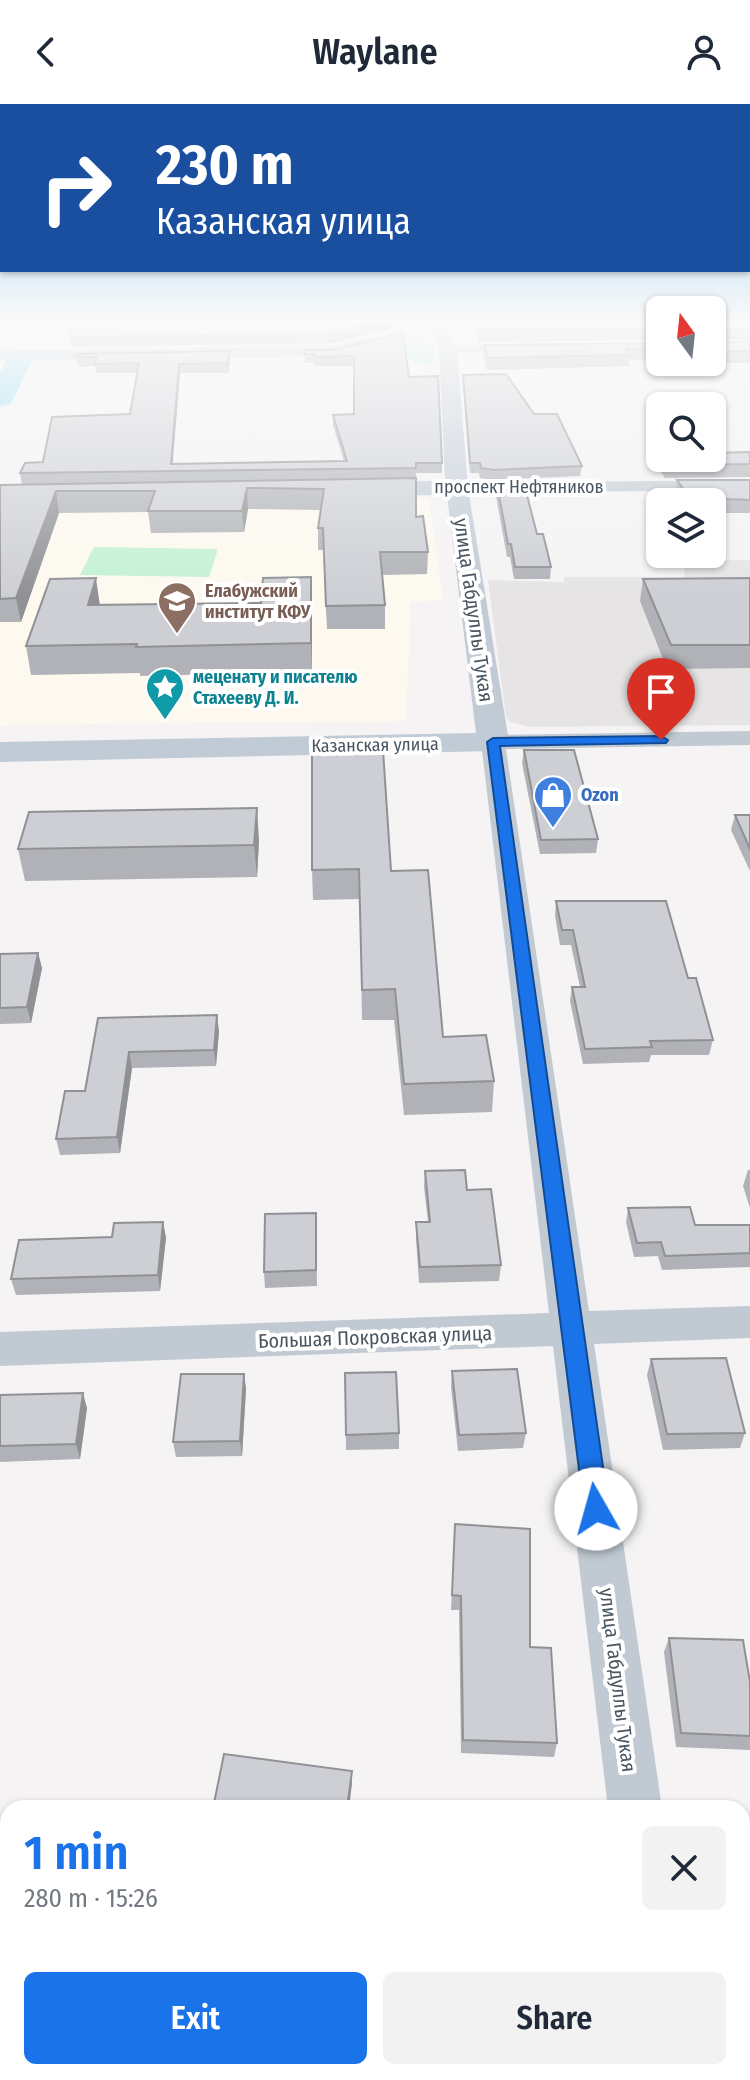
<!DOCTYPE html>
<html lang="en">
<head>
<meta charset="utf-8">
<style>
  :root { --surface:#fff; --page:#f2f2f3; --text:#1f2937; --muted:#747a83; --accent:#1a73e8 }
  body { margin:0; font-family:"Fira Sans Condensed",sans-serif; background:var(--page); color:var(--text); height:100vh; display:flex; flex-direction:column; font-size:30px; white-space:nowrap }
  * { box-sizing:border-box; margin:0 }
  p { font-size:26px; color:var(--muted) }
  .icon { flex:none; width:44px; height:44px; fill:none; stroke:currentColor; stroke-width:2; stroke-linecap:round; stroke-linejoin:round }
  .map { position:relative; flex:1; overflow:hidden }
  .drawer { position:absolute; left:0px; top:1696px; width:750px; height:280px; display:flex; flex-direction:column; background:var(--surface); border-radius:24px 24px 0 0; box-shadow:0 2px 6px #0004 }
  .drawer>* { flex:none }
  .banner { position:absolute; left:0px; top:0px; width:750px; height:168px; box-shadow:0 2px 6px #0004; background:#1a4fa0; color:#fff; overflow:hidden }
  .needle { width:52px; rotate:345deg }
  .buttons { position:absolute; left:646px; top:192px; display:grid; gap:16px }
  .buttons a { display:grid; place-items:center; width:80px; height:80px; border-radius:12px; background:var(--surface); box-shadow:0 2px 6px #0004; font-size:40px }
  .pin { position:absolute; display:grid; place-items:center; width:68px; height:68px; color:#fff; margin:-82px -34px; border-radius:50% 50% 50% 0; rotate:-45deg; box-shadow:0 0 8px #0007 }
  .pin .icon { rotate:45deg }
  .me { position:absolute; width:88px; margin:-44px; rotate:353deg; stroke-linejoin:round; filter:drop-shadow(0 0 6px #0008) }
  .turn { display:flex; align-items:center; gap:28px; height:168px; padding:0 24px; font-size:36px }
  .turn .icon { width:104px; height:104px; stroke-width:2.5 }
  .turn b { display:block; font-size:56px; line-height:68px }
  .round { display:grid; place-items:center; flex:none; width:84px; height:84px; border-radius:12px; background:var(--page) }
  .overview { display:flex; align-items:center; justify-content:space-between; height:136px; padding:0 24px }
  h1 { font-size:48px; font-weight:600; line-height:60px; color:var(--accent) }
  .cta { display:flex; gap:16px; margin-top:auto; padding:16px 24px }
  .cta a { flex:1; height:92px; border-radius:12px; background:var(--accent); color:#fff; font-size:32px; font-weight:600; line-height:92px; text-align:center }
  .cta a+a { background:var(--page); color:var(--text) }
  header { display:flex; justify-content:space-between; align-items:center; height:104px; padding:0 24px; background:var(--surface); font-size:36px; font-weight:600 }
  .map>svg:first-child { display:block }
</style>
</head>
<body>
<header><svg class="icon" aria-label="back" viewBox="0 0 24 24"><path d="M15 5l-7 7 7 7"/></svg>Waylane<svg class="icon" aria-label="person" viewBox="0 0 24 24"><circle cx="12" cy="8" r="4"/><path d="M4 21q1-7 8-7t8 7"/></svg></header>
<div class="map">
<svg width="750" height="1976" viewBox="0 0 750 1976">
  <rect width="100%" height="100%" fill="#f5f3f3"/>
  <path fill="#fdf9ef" d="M429 394 443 496 411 498 406 617 0 621V401Z"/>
  <path fill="#e6e4e5" d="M750 456V621L530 623 511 618 506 613 488 476 564 478V473H685L683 457Z"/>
  <g fill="#c3f1d5">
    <path d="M418 236 433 240 437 258 424 262 406 256 404 237Z"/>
    <path d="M94 443 218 445 209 473 80 471Z"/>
  </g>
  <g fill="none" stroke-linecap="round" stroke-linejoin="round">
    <path fill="#90daee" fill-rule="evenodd" d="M20 246 29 249 33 254 14 294 10 300 0 302V268L11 249Z"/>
    <g fill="#c1cad2" fill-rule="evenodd">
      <path d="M528 240 533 241V247L448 249 441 245 448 241Z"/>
      <path d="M750 376V386L457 389 448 384 457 379Z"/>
      <path d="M750 627V641L506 645 589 1207 750 1202V1234L594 1240 662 1704H608L553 1242 0 1262V1228L549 1209 481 638 484 633 493 631Z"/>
      <path d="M0 1867 8 1868V1928L0 1927Z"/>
      <path d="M543 1968H699L700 1976H547Z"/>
    </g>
    <g fill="#c1cbd6" fill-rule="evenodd">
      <path d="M423 215H439L457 245 468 384 509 638 504 645 493 647 0 658V638L476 629 447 391 355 392 344 385 355 378 445 377 439 245Z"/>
      <path d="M365 234 371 235 374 239 371 243 333 252 0 257V247L333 242Z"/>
    </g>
  </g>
  <g fill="#b0b2b7">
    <path d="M64 215H401V221L333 239 72 243Z"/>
    <path d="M474 215H660V236L479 238 473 219Z"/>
    <path d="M712 215H750V236L712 235Z"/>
    <path d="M712 236 714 238H750V259H722L717 253H712Z"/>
    <path d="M660 239V255L630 256 629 262 487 266 483 252 484 241Z"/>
    <path d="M305 246H334L409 273 442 359V369H416V413L428 448 427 470 382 471 385 501V525H327L323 446H318V424L321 406 248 405 244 428 151 429 148 408 59 409 21 518H0V381L22 380 20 369 43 358 130 310 137 269H96L95 262 79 263 76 250 230 247V257L228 269H180L172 360 344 357 333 321V311L354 310V262H315V259H305Z"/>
    <path d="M463 271 534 310 582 362 580 372 493 376 480 374 479 369H470Z"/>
    <path d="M750 348V373L665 374 658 364 660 352V354H712Z"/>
    <path d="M677 376H750V409H723L716 399H712V398H681L675 390Z"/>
    <path d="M497 380 537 430 551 463 550 475H514L510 453H507L496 392Z"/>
    <path d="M750 474V564L667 565 640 497 643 475Z"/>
    <path d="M312 500V568L140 572V569L31 571 26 542 100 501Z"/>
    <path d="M524 646 598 735 596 749 540 750 522 659Z"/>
    <path d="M312 647 391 767 443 933 494 977 492 1008 404 1011 394 916H362L360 795 313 796 312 766Z"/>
    <path d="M735 711H750V767L731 726Z"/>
    <path d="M259 736 257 773 25 777 18 745Z"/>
    <path d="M556 797 688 874 713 936 709 951H651L649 958 583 960 570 897 572 883H580L571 841H560L555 812Z"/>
    <path d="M38 849 42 864 31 919 0 920V850Z"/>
    <path d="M98 914 219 927 216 962 132 964 120 1049 60 1051 56 1035 85 987Z"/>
    <path d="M748 1066H750V1104L743 1082Z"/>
    <path d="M425 1067 467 1086 501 1161 499 1177 419 1179 416 1134V1118H428L424 1083Z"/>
    <path d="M628 1104 695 1121H750V1163L662 1166 658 1152 634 1153 626 1118Z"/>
    <path d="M316 1109 317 1182 265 1184 264 1168Z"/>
    <path d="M163 1118 166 1134 160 1187 16 1191 11 1175 112 1133Z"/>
    <path d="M651 1255 745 1329 740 1344 663 1346 647 1271Z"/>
    <path d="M452 1267 526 1329 523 1344 458 1347 451 1283Z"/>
    <path d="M345 1269 399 1329V1345L346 1346Z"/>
    <path d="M244 1270 246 1285 242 1352 176 1353 173 1338Z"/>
    <path d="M0 1291 87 1304 80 1355 0 1358Z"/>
    <path d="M455 1420 530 1543 557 1639 554 1653 461 1649 459 1506H451Z"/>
    <path d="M669 1534 750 1578V1646L676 1643 664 1548Z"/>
    <path d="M742 1810 750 1812V1883L742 1882Z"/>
  </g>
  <g fill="#909195">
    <path d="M386 215H401V221L333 239 332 229Z"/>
    <path d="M230 247V257L228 269 227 259Z"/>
    <path d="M179 260 180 269 172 367 171 360Z"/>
    <path d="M247 384 248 405 244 428 242 407Z"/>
    <path d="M56 387 59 409 21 518 16 494Z"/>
    <path d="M311 473 312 500V568L311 539Z"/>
    <path d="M96 474 100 502 88 501Z"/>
    <path d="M257 704 259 736 257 773 254 741Z"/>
    <path d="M38 849 42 864 31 919 27 903Z"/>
    <path d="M217 911 219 927 216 962 214 946Z"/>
    <path d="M129 948 132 964 120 1049 117 1033Z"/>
    <path d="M163 1118 166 1134 160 1187 158 1171Z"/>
    <path d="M244 1270 246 1285 242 1352 240 1337Z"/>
    <path d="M83 1289 87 1304 80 1355 76 1340Z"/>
    <path d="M352 1667V1680L349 1704H347Z"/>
  </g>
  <g fill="#cdcfd5" stroke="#909195" stroke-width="2">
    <path d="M65 215H386L332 229 71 233Z"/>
    <path d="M476 215H660V225L479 227Z"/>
    <path d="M712 215H750V225L714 224 712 230Z"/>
    <path d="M403 228 409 273 438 272 442 359H416V364L20 369 25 359 43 358 52 313 130 310 139 259 95 260 97 253H77L76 250 230 247 227 259 179 260 171 360 347 357 333 311 354 310V252L315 253V250H304L305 246H334Z"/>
    <path d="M712 236 714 238H750V247H723L719 242H712Z"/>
    <path d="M660 239V244L626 245 630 251 488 254 484 241Z"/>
    <path d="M506 270 534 310H557L582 362 494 366 481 364 480 359H470L463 271Z"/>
    <path d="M750 348V360L667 361 662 354H712V349Z"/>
    <path d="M416 374V413L423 412 428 448H380L385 501 326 502 323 424H318L324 385 247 384 242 407H148L155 387H56L16 494 0 495V381Z"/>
    <path d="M677 376H750V396L725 395 718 386H684Z"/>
    <path d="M497 380H524L537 430H543L551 463H515L511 440H508Z"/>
    <path d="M311 473V539L136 543 137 540 26 542 50 475 96 474 88 501 261 499 263 474Z"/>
    <path d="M750 474V541H671L643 475Z"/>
    <path d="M383 646 391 767 428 766 443 933 486 931 494 977 404 980 395 885 362 886 359 765 312 766V647Z"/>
    <path d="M524 646H574L598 735 541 736Z"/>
    <path d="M257 704 254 741 18 745 29 708Z"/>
    <path d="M735 711H750V745Z"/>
    <path d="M556 797H666L688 874H696L713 936 650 937 652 943 585 945 572 883H585L573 826H562Z"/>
    <path d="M38 849 27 903 0 904V850Z"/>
    <path d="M217 911 214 946 129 948 117 1033 56 1035 65 987H85L98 914Z"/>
    <path d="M465 1066 467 1086 491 1085 501 1161 420 1163 416 1118H430L425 1067Z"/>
    <path d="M690 1103 695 1121H750V1149L665 1152 661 1138 637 1139 628 1104Z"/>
    <path d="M316 1109V1166L264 1168 265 1110Z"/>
    <path d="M163 1118 158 1171 11 1175 19 1136 112 1133 114 1119Z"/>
    <path d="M726 1254 745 1329 667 1330 651 1255Z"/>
    <path d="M517 1265 526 1329 459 1331 452 1267Z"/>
    <path d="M396 1268 399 1329 346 1331 345 1269Z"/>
    <path d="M181 1270H244L240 1337 173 1338Z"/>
    <path d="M83 1289 76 1340 0 1342V1291Z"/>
    <path d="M455 1420 530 1425V1543L551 1544 557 1639 463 1636 461 1492 452 1491Z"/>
    <path d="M669 1534 743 1536 750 1578V1632L681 1629Z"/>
    <path d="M224 1650 352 1667 347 1704H213Z"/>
    <path d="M742 1810 750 1812V1872L742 1870Z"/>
  </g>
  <linearGradient id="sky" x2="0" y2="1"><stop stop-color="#85c3ea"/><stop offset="0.44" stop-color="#fafafa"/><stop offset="1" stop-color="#fafafa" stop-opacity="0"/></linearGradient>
  <rect width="750" height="492" fill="url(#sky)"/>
  <path fill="#1a73e8" stroke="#114b97" stroke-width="2" d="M661 632 668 636 666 639 500 642 609 1405 605 1413 596 1416 588 1413 584 1405 487 638 493 634Z"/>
  <defs>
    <g id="university-pin" transform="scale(2)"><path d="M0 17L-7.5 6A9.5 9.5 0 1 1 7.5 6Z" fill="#8d6e63" stroke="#fff"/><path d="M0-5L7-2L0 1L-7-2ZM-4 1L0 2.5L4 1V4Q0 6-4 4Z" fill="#fff"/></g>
    <g id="sight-pin" transform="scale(2)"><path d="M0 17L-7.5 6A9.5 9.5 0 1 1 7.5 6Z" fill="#0f9aa8" stroke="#fff"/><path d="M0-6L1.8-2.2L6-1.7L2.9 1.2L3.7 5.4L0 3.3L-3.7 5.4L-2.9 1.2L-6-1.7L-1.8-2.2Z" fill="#fff"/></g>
    <g id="shop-pin" transform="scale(2)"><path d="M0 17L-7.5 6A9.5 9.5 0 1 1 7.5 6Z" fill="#3f7fe0" stroke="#fff"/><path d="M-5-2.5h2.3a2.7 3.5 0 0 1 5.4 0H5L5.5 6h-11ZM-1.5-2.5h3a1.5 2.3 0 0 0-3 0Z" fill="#fff"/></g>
  </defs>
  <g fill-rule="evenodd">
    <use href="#university-pin" x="177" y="497"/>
    <use href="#sight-pin" x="165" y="583"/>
    <use href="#shop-pin" x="553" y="691"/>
  </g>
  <g text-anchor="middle" stroke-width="8" stroke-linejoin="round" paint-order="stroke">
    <g font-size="18" fill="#4a5661" stroke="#fff">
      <text x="519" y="389">проспект Нефтяников</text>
      <text transform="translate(375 641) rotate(-1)" y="6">Казанская улица</text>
    </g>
    <g font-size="18" font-weight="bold" fill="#785e54" stroke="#fff" text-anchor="start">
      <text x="205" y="493">Елабужский<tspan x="205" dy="21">институт КФУ</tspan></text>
    </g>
    <g font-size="18" font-weight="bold" fill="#0d838f" stroke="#fff" text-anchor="start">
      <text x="193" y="579">меценату и писателю<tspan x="193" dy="21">Стахееву Д. И.</tspan></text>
    </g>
    <g font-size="18" font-weight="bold" fill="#366cbe" stroke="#fff" text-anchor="start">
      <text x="581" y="697">Ozon</text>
    </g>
    <g font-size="20" fill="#4a5661" stroke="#fff">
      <text transform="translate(474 506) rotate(82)" y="7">улица Габдуллы Тукая</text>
      <text transform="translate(375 1233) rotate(-2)" y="7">Большая Покровская улица</text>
      <text transform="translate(618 1576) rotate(83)" y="7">улица Габдуллы Тукая</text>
    </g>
  </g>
</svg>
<div class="buttons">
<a><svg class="needle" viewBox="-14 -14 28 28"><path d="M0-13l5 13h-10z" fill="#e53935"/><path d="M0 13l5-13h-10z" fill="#747a83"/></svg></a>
<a><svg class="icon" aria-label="search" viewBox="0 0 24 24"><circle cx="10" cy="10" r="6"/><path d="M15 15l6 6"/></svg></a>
<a><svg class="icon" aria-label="layers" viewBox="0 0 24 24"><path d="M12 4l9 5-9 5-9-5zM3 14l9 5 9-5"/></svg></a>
</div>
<div class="pin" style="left:661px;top:636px;background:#d93025"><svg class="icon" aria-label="arrive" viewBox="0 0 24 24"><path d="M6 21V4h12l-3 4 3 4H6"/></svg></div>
<svg class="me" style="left:596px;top:1405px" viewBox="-20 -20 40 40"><circle r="19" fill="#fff"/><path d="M0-13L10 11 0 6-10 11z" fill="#1a73e8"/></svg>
<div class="banner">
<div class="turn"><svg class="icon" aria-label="right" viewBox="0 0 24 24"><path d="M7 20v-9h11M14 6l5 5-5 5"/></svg><div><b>230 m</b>Казанская улица</div></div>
</div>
<section class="drawer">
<div class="overview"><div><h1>1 min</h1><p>280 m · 15:26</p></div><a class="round"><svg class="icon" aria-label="close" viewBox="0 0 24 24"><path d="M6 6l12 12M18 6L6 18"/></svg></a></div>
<div class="cta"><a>Exit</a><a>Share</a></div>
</section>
</div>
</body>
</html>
